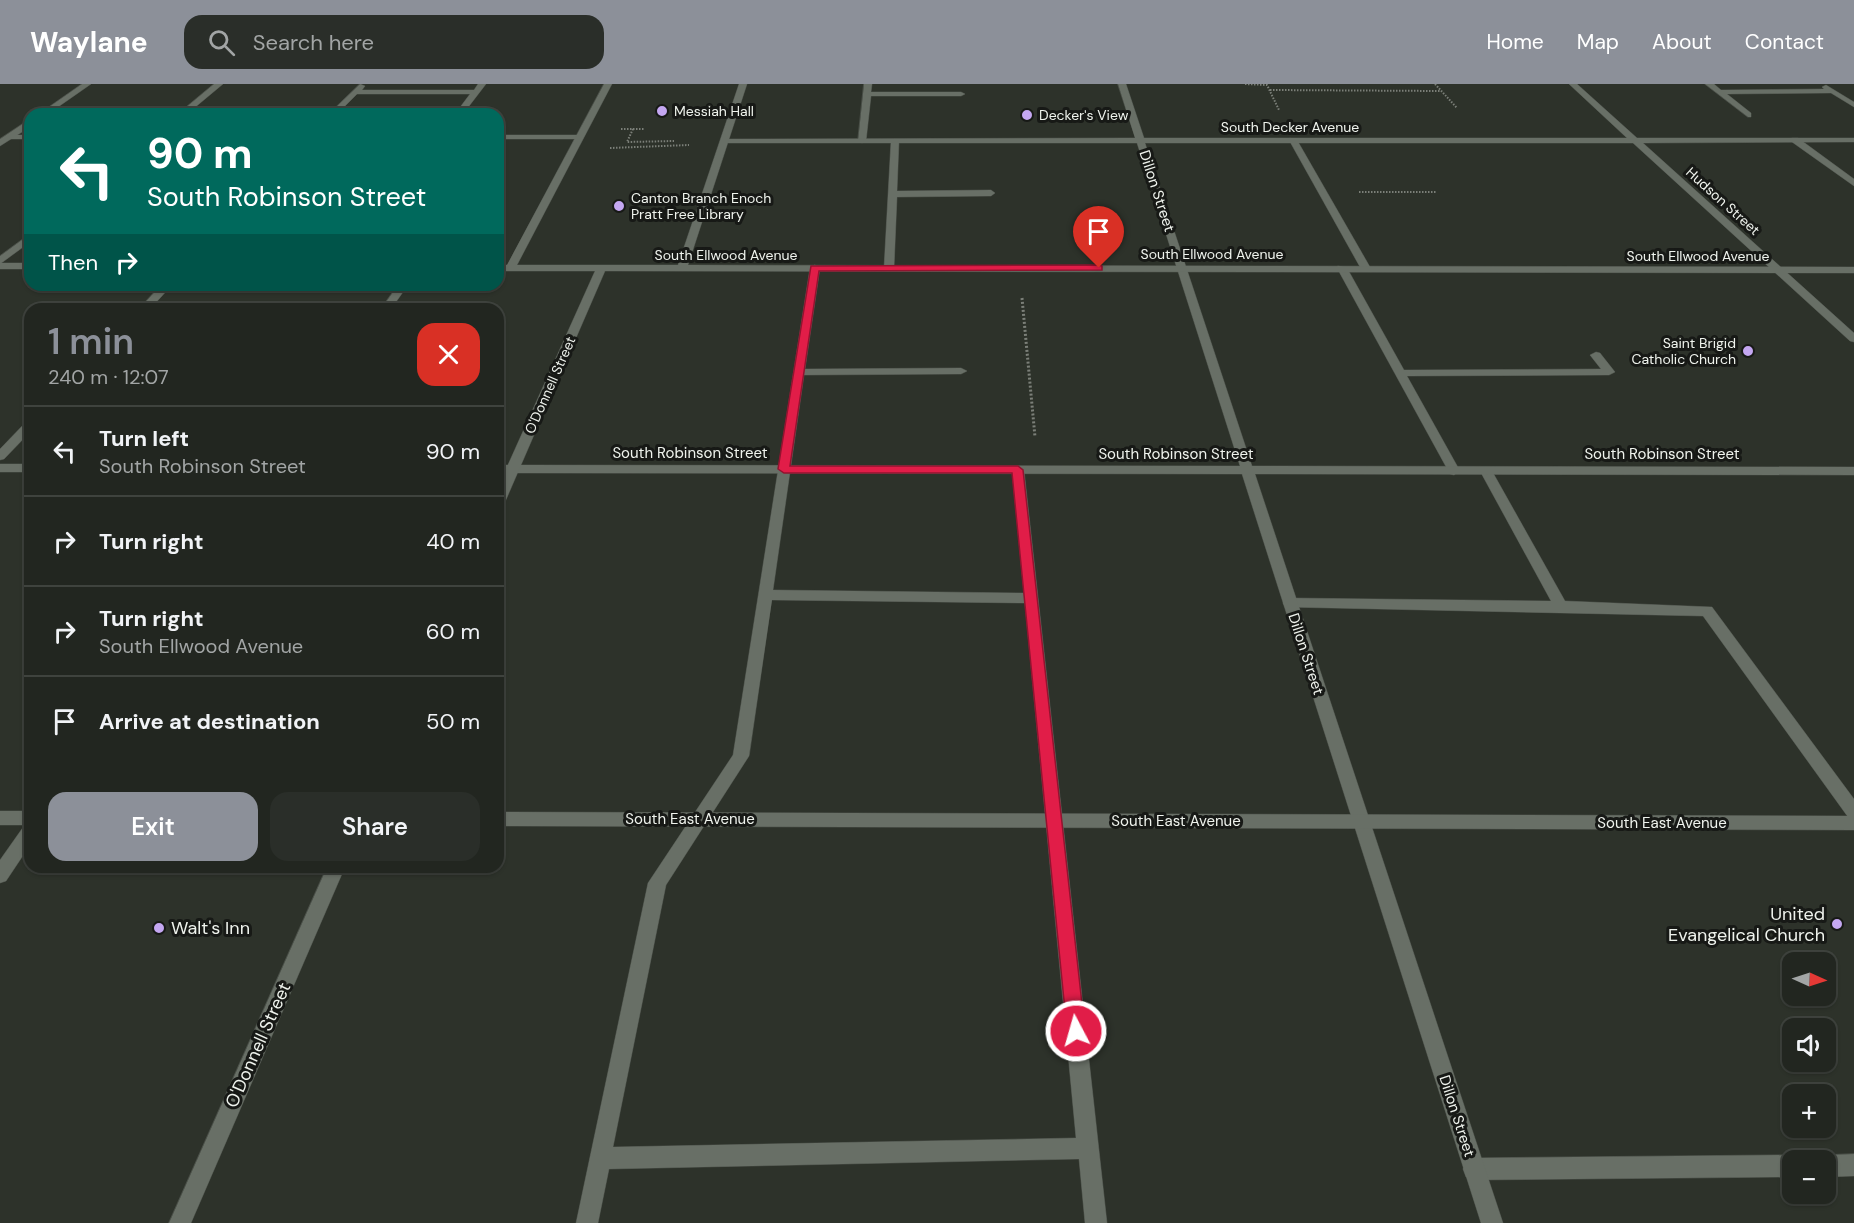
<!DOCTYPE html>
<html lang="en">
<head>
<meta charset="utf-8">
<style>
  :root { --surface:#222620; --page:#2a2e29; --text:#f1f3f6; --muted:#a2a5a5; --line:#3f433e; --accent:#8c9099 }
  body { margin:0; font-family:"DM Sans",sans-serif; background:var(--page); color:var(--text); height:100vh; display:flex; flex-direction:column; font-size:22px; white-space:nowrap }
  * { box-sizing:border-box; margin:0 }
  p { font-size:20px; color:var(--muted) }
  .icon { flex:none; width:33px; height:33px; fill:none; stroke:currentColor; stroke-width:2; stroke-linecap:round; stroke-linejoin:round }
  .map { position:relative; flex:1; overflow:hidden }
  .panel { position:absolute; left:24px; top:219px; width:480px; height:570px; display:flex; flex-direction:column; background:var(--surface); border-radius:18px; box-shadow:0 2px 4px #0004,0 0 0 2px var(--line) }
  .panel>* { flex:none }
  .guide { position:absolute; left:24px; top:24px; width:480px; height:183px; border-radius:18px; box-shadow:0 2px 4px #0004,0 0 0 2px var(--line); background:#00695c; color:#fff; overflow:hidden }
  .needle { width:39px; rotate:93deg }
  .buttons { position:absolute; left:1782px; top:868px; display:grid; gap:12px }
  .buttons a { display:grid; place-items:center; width:54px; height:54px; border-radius:12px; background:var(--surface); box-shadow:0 2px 4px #0004,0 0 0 2px var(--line); font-size:30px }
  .pin { position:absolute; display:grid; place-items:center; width:51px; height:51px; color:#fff; margin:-62px -26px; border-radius:50% 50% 50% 0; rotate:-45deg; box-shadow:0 0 6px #0007 }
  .pin .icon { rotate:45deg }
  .me { position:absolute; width:66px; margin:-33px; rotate:354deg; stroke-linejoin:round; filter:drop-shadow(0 0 4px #0008) }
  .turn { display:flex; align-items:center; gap:21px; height:126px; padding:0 24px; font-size:27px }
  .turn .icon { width:78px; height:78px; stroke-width:2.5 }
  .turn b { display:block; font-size:42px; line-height:51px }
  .then { display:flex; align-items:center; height:57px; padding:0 24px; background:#0003; gap:12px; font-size:22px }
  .round { display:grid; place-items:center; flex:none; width:63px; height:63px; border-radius:18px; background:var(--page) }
  .headline { display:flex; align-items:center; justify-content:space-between; height:102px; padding:0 24px }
  h1 { font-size:36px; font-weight:600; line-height:45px; color:var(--accent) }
  .cta { display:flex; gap:12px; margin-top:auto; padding:12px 24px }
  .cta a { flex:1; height:69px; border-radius:18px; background:var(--accent); color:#fff; font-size:24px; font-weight:600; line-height:69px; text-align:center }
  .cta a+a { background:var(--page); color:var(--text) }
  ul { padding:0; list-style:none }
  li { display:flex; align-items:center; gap:18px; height:90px; padding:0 24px; border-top:2px solid var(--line) }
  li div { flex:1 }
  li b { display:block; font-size:22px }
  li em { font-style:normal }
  header { display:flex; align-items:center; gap:36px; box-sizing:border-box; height:84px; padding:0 30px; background:var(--accent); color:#fff }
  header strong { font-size:28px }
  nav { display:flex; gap:33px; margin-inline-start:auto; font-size:21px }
  .search { width:420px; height:54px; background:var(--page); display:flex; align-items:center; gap:15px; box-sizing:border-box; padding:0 21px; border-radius:18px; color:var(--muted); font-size:22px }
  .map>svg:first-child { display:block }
</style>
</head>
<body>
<header>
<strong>Waylane</strong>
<div class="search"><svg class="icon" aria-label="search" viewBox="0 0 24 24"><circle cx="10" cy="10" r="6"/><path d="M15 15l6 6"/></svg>Search here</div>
<nav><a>Home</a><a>Map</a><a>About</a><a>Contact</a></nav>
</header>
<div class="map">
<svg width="1854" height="1139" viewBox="0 0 1854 1139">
  <rect width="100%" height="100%" fill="#2d322a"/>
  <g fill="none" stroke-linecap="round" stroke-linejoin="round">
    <g stroke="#494e47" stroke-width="1">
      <g id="service">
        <path d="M82 0H91L48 30H39Z"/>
        <path d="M360 0 365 2 362 6H474L478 0H486L463 30H455L470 10H357L337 30H329Z"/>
        <path d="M864 0H872L871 8H961L965 10 961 12H871L866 57 862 59 858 57Z"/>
        <path d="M1705 0H1714L1721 6 1824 5 1822 3 1826 1 1854 18V23L1831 9 1727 10 1751 29V33H1748Z"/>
        <path d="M27 37H30V43L0 62V55Z"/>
        <path d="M1290 54 1297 56 1370 183 1369 185 1360 183 1289 56Z"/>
        <path d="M1792 54H1798L1854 95V102L1792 58Z"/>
        <path d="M895 55 899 57 897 107 991 106 995 109 991 112 897 113 894 184 889 187 884 184 891 57Z"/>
        <path d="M815 181 820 184 805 285 961 284 967 287 961 290 804 291 773 506 1024 509 1012 386 1018 382 1024 386 1107 1139H1085L1079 1075 609 1085 598 1139H576L648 799 733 671 810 184ZM772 516 1025 519 1076 1054 613 1063 666 801 749 672Z"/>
        <path d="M1338 182 1347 184 1404 286 1601 285 1590 271 1596 268 1600 269 1615 288 1609 291 1407 292 1460 387 1454 391 1450 390 1337 184Z"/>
        <path d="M161 201H172L150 225H139Z"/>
        <path d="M398 201H408L391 225H381Z"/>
        <path d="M30 337V348L4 375 0 376V365L26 338Z"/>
        <path d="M1486 383 1492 387 1565 517 1712 523 1854 715V735L1848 733 1703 532 1285 523 1283 519 1285 515 1290 514 1551 517 1480 387Z"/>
        <path d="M30 740V761L6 797 0 799V776L24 742Z"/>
        <path d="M1854 1070V1092L1826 1093V1077H1817L1826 1071Z"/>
        <path d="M1792 1071 1801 1077H1792V1093L1474 1096 1466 1093 1463 1085 1466 1077 1474 1074Z"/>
      </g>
    </g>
    <g stroke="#494e47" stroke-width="1">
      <g id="minor">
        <path d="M214 0H223L187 30H178Z"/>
        <path d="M1118 0H1126L1144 54H1627L1569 0H1577L1637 54H1854V58L1643 59 1854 249V258L1850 257 1633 59H1145L1252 382 1854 383V391L1255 390 1503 1139H1481L1242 390 498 389V381L1240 382 1137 59H726L722 57 726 55 1135 54Z"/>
        <rect x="7" y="51" width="23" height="4"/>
        <path d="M498 51H578L582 53 578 55H498Z"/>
        <path d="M30 150V158L0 180V172Z"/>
        <rect x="0" y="380" width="30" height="8"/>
      </g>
    </g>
    <g stroke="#494e47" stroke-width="1">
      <g id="tertiary">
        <path d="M604 0H612L517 181H678L739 0H747L688 181 1854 183V189L605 187 505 418 498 422V403L595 187H498V181H507Z"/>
        <rect x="0" y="179" width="30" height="6"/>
        <rect x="0" y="727" width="30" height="14"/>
        <path d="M498 728 1854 732V746L498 742Z"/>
        <path d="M327 783H345L191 1139H169Z"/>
      </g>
    </g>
    <g stroke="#7b7f78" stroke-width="2" stroke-dasharray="1.5 1.5" stroke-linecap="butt">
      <path d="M1245 0 1267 1 1279 26"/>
      <path d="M1435 0 1457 24"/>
      <path d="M1270 6 1441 7"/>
      <path d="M621 45H644"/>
      <path d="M633 45 627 58 674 57"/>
      <path d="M610 64 689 61"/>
      <path d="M1359 108H1437"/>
    </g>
    <path stroke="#7b7f78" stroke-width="3" stroke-dasharray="2 2" stroke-linecap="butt" d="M1022 214 1035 353"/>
    <use href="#service" fill="#686f66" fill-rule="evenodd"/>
    <use href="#minor" fill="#686f66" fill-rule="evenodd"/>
    <use href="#tertiary" fill="#686f66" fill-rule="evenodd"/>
  </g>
  <path fill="#e11d48" stroke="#92132f" stroke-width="1.5" d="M1099 181 1102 182V186L819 187 790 382H1018L1023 386 1085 947 1083 953 1076 956 1070 953 1067 947 1012 389H784L778 385 811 182Z"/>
  <g fill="#c4a7f1" stroke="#171916" stroke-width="2">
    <circle cx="662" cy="27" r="6"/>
    <circle cx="1027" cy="31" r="6"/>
    <circle cx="619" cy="122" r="6"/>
    <circle cx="1748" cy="267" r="6"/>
    <circle cx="1837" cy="840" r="6"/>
    <circle cx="159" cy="844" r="6"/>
  </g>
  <g text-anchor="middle" stroke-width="6" stroke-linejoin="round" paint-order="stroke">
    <g font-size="14" fill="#eff3ed" stroke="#171916" text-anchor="start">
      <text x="674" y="32">Messiah Hall</text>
      <text x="1039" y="36">Decker's View</text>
      <text x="631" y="119">Canton Branch Enoch<tspan x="631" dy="16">Pratt Free Library</tspan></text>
      <text x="1736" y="264" text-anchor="end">Saint Brigid<tspan x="1736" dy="16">Catholic Church</tspan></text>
    </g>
    <g font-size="14" fill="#eff3ed" stroke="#171916">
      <text x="1290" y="48">South Decker Avenue</text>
      <text transform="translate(1723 117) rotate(42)" y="5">Hudson Street</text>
      <text x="1212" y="175">South Ellwood Avenue</text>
      <text x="726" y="176">South Ellwood Avenue</text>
      <text x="1698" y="177">South Ellwood Avenue</text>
      <text transform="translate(550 301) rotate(-66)" y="5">O'Donnell Street</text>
    </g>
    <g font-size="15" fill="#eff3ed" stroke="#171916">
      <text transform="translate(1157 107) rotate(72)" y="5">Dillon Street</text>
      <text x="690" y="374">South Robinson Street</text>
      <text x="1176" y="375">South Robinson Street</text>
      <text x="1662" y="375">South Robinson Street</text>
      <text transform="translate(1306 570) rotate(72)" y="5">Dillon Street</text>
      <text x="690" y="740">South East Avenue</text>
      <text x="1176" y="742">South East Avenue</text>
      <text x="1662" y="744">South East Avenue</text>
      <text transform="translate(1457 1032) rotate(72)" y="5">Dillon Street</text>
    </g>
    <g font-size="18" fill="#eff3ed" stroke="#171916" text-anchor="end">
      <text x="1825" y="836">United<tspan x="1825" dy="21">Evangelical Church</tspan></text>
      <text x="171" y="850" text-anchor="start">Walt's Inn</text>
    </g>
    <g font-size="18" fill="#eff3ed" stroke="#171916">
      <text transform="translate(258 961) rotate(-66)" y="6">O'Donnell Street</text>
    </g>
  </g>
</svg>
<div class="buttons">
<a><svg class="needle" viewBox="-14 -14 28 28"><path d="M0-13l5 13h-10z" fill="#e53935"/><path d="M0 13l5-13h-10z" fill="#a2a5a5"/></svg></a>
<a><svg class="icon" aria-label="sound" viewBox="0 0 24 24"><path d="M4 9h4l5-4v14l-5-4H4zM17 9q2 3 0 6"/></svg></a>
<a>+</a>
<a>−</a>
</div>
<div class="pin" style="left:1099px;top:184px;background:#d93025"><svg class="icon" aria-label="arrive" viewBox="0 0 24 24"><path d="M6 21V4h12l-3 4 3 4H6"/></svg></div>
<svg class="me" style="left:1076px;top:947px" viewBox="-20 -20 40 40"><circle r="17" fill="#e11d48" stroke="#fff" stroke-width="3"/><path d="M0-11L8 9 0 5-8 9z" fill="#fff"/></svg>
<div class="guide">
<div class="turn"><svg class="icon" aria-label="left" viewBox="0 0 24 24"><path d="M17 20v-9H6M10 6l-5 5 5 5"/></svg><div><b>90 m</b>South Robinson Street</div></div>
<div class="then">Then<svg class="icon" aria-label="right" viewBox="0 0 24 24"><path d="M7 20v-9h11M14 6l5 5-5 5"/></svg></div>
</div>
<section class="panel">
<div class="headline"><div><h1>1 min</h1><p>240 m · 12:07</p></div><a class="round" style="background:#d93025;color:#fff"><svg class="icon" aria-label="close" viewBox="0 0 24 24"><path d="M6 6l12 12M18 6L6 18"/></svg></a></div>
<ul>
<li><svg class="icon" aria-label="left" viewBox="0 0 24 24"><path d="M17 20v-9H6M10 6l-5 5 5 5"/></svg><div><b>Turn left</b><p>South Robinson Street</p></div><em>90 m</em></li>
<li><svg class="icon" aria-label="right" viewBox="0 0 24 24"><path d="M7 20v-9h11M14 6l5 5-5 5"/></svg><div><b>Turn right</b></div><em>40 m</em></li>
<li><svg class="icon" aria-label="right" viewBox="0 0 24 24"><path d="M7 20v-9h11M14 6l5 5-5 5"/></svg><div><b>Turn right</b><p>South Ellwood Avenue</p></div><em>60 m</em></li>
<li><svg class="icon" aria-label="arrive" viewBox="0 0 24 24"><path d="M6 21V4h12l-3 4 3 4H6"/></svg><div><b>Arrive at destination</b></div><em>50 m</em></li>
</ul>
<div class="cta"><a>Exit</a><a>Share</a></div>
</section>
</div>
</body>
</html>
